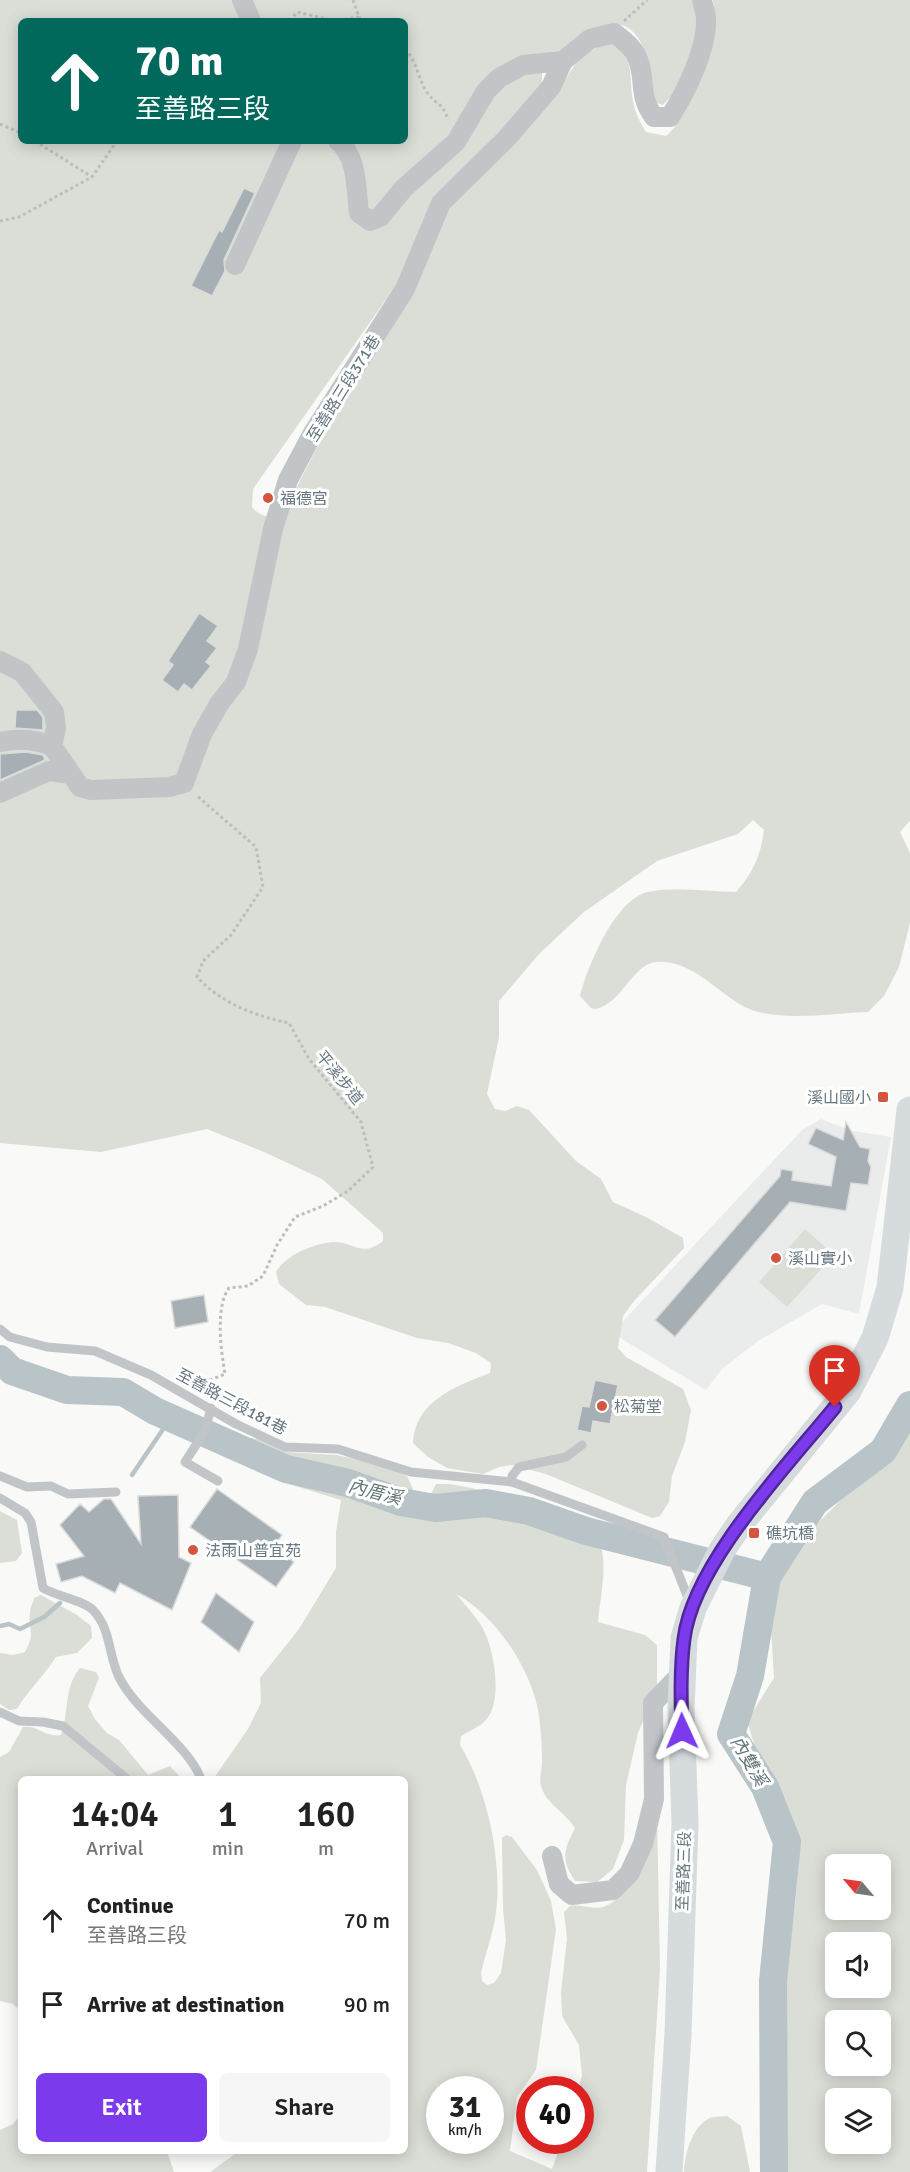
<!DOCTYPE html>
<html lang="en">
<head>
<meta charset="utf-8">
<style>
  :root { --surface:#fff; --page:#f6f6f6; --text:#222; --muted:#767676; --accent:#7c3aed }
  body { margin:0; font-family:Signika,"Noto Sans TC",sans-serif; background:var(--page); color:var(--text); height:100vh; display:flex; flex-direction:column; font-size:22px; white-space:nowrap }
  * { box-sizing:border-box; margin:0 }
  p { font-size:20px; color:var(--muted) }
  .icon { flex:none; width:33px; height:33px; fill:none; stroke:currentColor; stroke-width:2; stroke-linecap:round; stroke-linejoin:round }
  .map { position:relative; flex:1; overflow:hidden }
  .details { position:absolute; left:18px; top:1776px; width:390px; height:378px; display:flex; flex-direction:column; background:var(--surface); border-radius:9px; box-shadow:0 3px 15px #0003 }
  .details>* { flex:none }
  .banner { position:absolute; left:18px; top:18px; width:390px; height:126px; border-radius:9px; box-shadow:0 3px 15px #0003; background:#00695c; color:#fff; overflow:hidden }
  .needle { width:39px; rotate:299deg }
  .tools { position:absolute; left:825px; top:1854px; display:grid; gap:12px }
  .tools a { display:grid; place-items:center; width:66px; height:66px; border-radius:9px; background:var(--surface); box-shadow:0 3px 15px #0003; font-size:30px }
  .speed { position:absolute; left:426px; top:2076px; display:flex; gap:12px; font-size:30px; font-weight:700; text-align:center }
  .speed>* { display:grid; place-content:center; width:78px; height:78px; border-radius:50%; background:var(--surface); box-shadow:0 3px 15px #0003; line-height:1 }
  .speed small { font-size:15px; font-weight:400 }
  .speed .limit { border:9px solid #d22; background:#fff; color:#111 }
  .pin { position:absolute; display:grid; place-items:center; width:51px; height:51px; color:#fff; margin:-62px -26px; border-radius:50% 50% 50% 0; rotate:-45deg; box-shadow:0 0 6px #0007 }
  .pin .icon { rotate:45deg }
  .me { position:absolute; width:66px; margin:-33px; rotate:359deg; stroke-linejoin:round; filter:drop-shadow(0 0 4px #0008) }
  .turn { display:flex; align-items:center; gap:21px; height:126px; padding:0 18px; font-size:27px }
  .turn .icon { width:78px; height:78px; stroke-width:2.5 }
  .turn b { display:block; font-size:42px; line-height:51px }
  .eta { display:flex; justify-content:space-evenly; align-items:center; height:102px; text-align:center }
  .eta b { font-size:36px; font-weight:600; line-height:42px }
  .cta { display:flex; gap:12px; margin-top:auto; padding:12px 18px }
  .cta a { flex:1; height:69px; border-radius:9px; background:var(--accent); color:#fff; font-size:24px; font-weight:600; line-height:69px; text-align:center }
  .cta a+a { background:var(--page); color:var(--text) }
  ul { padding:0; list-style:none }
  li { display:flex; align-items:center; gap:18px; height:84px; padding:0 18px }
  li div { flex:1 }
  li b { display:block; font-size:22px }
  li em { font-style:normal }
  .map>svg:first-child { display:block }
</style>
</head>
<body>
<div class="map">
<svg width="910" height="2172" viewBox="0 0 910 2172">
  <rect width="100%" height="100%" fill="#f9f9f7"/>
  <path fill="#eaebeb" d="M821 1119 853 1131 891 1137 859 1314 822 1304 758 1341 722 1369 706 1390 612 1333 802 1130Z"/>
  <g fill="#daded7" fill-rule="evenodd">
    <path d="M0 0H695C703 36 689 80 663 105L654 102C651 83 650 60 641 43 620 3 587 38 564 52 556 58 549 61 542 68V83L496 138 444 190 430 212 399 281 253 489 252 507C261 518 276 521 286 508L346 391 380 345 417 275 431 239 451 201 518 137 560 88 579 58 608 41C637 56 628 75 633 101 635 113 640 122 646 132L666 136C689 119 709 53 714 24 715 16 714 8 713 0H910V821L900 832 910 853V923L899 967 884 996 868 1012C833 1013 777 1023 745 1007 717 993 692 959 656 962 633 964 622 1003 596 1009L591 1008 580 996C588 966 615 899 648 892 677 886 707 892 736 892 753 873 761 855 764 830L753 820 738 834 657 861 584 912 539 954 499 1001V1037L487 1094 495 1109 505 1111 517 1106 529 1110 576 1161 601 1179 613 1202 648 1218 683 1238 684 1248 634 1301 623 1316 618 1348 626 1357 683 1389 691 1410 685 1442 672 1476 669 1502 660 1516 652 1518 546 1474 511 1465 499 1467 483 1474 447 1468 428 1457 413 1443C415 1401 456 1386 490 1373L491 1363 476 1353 448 1343 417 1338 325 1307 306 1305 279 1284 276 1272C286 1255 314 1243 334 1242 355 1242 361 1258 383 1241V1233L322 1179 264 1152 207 1129 101 1152 0 1143ZM21 21H405V141H21Z"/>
    <path d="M805 1229 834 1255 787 1307 759 1282Z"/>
    <path d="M910 1431V2172H781L782 1986 795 1905 799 1861 789 1818 775 1777 757 1753 747 1721 774 1678 771 1629 776 1586 805 1536 840 1501 888 1462ZM836 1864H880V1910H836ZM836 1942H880V1988H836ZM836 2020H880V2066H836ZM880 2098V2144H836V2098Z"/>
    <path d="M251 1438 262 1440 287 1452 336 1455 367 1461 400 1473 407 1476 413 1489 411 1510 416 1517 423 1519 430 1496 436 1484H450C485 1491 588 1507 600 1543 608 1566 600 1598 598 1622L645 1635 657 1645V1689L638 1733 626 1785 624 1840 613 1869 597 1882 575 1881C560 1858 564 1850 575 1828 565 1812 546 1804 541 1786 539 1779 542 1770 542 1762 542 1748 541 1731 539 1716 533 1672 496 1615 456 1594 465 1605 475 1615 482 1627 494 1647 504 1703 485 1721 479 1727 469 1731 461 1736L460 1745C488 1790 504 1867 495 1919 492 1937 485 1955 481 1973L482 1981 487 1985 494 1983 501 1973 506 1940 503 1908 502 1838 506 1835 512 1837 537 1870 551 1901 556 1929 536 2070 517 2097 510 2151 552 2169 562 2141 580 2140V2090L578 2089 582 2076 579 2045 562 2016 561 1992 567 1939 564 1912 570 1906C581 1904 594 1910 603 1907 633 1898 647 1840 657 1815L660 1969 647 2172H210L239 2151H405V1779H216V1775L248 1729 261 1703 260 1678 299 1629 336 1568V1532L341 1500 289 1484 235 1452 240 1444ZM440 2090H490V2140H440Z"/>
    <path d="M0 1511 17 1520 22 1553 16 1561 0 1563Z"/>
    <path d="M41 1595 77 1615 91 1626 92 1638 77 1653 56 1657C44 1676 29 1689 17 1709L9 1710 0 1704V1653L13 1655 25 1652C36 1634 28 1630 30 1613 30 1608 33 1603 34 1598Z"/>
    <path d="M80 1668 96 1672 99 1678 88 1706 95 1719 107 1733 119 1740 148 1775 170 1766 182 1779H21V2011L13 2004 0 2001V1757L9 1752 23 1727C38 1725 46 1738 61 1735 69 1713 64 1686 80 1668Z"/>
    <path d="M21 2115V2151H167L174 2172H0V2130L13 2124Z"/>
    <path d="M727 2116 741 2126 750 2172H684C685 2154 691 2129 708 2119 712 2116 721 2117 727 2116Z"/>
  </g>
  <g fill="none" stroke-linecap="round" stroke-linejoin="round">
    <g stroke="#b8c4c7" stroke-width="4.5">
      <path d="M132 1475 172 1416"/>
      <path d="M0 1626 9 1624 20 1629 44 1617 60 1603"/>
    </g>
    <g stroke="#b8c4c7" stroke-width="28">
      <path d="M0 1359 12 1371 67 1390 123 1392 155 1411 286 1469 348 1483 401 1502 435 1508 486 1503 529 1511 586 1531 767 1577"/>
      <path d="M774 2172 773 1981 787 1842 765 1787 731 1734 750 1676 767 1577 815 1502 883 1451 910 1405"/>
    </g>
  </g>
  <g fill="#a6afb4" stroke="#dbdbda" stroke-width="1.5">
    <path d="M244 188 255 193 224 260 225 271 212 296 191 286 219 230 222 232Z"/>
    <path d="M199 613 218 626 207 641 217 648 206 662 211 666 192 690 184 684 178 692 162 680 173 665 168 661Z"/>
    <path d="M16 710H37L43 717V730L15 728Z"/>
    <path d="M26 752 43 755 45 760 0 780V754Z"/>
    <path d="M846 1122 860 1147 870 1149 868 1161 871 1167 868 1185 851 1183 846 1211 790 1202 675 1337 655 1320 780 1176 781 1169 793 1171 792 1180 831 1186 836 1157 808 1144 816 1128 843 1140Z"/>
    <path d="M204 1295 208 1322 175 1328 171 1301Z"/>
    <path d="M595 1380 618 1385 610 1424 593 1421 591 1433 577 1430 582 1406 589 1407Z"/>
    <path d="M217 1489 282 1535 274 1547 294 1562 276 1587 190 1527Z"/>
    <path d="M178 1495 179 1557 191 1563 172 1610 120 1583 115 1593 82 1576 61 1582 56 1564 84 1556 60 1525 80 1504 89 1512 104 1499H111L141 1544 138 1496Z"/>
    <path d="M216 1593 254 1622 239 1652 201 1622Z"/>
  </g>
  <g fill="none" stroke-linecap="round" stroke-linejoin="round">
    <g stroke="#bbbec0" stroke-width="3" stroke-dasharray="3 3" stroke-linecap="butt">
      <path d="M353 0 359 17 362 21"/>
      <path d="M290 21 297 12 335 21 359 17"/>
      <path d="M624 21 647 0"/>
      <path d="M405 49C418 62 418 82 429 95 439 107 442 102 448 120"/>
      <path d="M0 124 21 133"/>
      <path d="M35 141 92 177"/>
      <path d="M0 221 19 217 92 177 117 141"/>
      <path d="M193 1387 225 1374C221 1351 215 1307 229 1288L248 1286 263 1276 277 1245 295 1217 323 1206 348 1191 373 1167 361 1122 309 1059 289 1023C255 1016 221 1003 197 977L203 961 231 935 263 887 256 847 196 795"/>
    </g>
    <g stroke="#c1c5c8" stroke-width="9">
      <path d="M0 1329 10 1337 47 1347 95 1351 151 1375 236 1424 285 1447 338 1449 411 1472 512 1482 664 1537 690 1603"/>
      <path d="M211 1408 205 1431 185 1462 218 1481"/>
      <path d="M0 1476 27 1487 51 1486 68 1494 116 1492"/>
      <path d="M512 1482V1476L519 1467 566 1457 582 1445"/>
      <path d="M0 1498 25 1513 31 1522 43 1588C56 1596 85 1601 93 1610 112 1630 108 1657 120 1679 139 1715 187 1743 201 1779"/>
      <path d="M0 1712 19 1721 43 1722 63 1726 127 1779"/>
    </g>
    <g stroke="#c1c5c8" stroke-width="20">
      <path d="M242 0 251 21"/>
      <path d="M338 141C358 157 356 190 359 213L370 221 380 217 404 188 456 142 486 91 499 78 523 65 563 61"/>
      <path d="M235 265 292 141"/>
      <path d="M0 661 22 672 54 712 56 728 52 746 80 787 91 790 169 787 184 783 202 734 219 704 236 682 248 649 273 529 288 480 313 433 405 289 441 203 507 138 551 87 563 61 590 39 614 33C622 39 633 47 637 57 647 79 637 94 654 117H670C686 92 707 49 706 19 706 13 703 6 702 0"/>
      <path d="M0 742C18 738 35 739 52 746"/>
      <path d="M0 793 49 771 70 774"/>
      <path d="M552 1856 559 1884 572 1895 613 1890 629 1874 643 1844 654 1799 653 1703 682 1673"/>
    </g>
    <path stroke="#d6dbde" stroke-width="27" d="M669 2172 678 2034 685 1823 681 1708 684 1638 693 1608 722 1550 739 1525 848 1391 875 1338 890 1288 910 1110"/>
  </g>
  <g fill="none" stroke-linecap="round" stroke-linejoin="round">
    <g stroke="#51269a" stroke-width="15">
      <path id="route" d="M682 1731C681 1701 680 1669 684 1639 693 1564 787 1466 835 1407"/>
    </g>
    <use href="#route" stroke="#7c3aed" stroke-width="10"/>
  </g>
  <g fill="#d4553d" stroke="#fff" stroke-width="2">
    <circle cx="268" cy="498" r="6"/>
    <rect x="877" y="1091" width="12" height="12" rx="3"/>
    <circle cx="776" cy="1258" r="6"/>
    <circle cx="602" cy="1406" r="6"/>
    <rect x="748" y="1527" width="12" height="12" rx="3"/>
    <circle cx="193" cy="1550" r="6"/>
  </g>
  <g text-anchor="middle" stroke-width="6" stroke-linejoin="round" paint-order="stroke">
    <g font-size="16" fill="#667780" stroke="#fff">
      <text transform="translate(343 388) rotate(-58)" y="6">至善路三段371巷</text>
      <text transform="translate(340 1077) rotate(51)" y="6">平溪步道</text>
      <text transform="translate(232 1401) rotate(28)" y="6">至善路三段181巷</text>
      <text transform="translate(683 1871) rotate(-88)" y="6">至善路三段</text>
    </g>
    <g font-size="16" fill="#667780" stroke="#fff" text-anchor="start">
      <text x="280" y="504">福德宮</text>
      <text x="871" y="1103" text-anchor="end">溪山國小</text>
      <text x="788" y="1264">溪山實小</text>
      <text x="614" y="1412">松菊堂</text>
      <text x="766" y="1539">礁坑橋</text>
      <text x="205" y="1556">法雨山普宜苑</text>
    </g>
    <g font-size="18" font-style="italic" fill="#627579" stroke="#fff">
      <text transform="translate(375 1492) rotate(14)" y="6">內厝溪</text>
      <text transform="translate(749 1761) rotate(60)" y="6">內雙溪</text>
    </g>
  </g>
</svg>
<div class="tools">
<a><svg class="needle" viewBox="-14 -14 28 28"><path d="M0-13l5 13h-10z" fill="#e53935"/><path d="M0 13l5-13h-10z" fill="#767676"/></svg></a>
<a><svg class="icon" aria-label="sound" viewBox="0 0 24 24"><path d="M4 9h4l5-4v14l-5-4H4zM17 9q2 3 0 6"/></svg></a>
<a><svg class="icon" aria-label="search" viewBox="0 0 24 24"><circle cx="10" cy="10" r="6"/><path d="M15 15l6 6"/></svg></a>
<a><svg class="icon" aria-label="layers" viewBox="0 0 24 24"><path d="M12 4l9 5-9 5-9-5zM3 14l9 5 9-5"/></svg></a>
</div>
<div class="speed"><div>31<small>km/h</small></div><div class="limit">40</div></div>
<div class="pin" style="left:835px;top:1407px;background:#d93025"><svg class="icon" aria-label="arrive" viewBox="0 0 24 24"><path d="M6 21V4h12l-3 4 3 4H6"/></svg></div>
<svg class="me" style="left:682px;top:1731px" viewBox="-20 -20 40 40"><path d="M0-17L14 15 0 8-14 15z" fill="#7c3aed" stroke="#fff" stroke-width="4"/></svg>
<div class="banner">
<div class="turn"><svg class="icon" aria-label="ahead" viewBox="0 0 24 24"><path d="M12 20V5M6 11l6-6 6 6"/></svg><div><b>70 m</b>至善路三段</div></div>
</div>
<section class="details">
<div class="eta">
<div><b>14:04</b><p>Arrival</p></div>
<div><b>1</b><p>min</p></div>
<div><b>160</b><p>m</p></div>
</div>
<ul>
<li><svg class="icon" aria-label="ahead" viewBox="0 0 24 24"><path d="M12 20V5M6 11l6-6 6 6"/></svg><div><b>Continue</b><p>至善路三段</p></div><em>70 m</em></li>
<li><svg class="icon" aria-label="arrive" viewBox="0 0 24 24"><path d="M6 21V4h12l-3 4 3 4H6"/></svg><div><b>Arrive at destination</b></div><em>90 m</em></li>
</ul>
<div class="cta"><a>Exit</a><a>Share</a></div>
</section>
</div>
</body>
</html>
